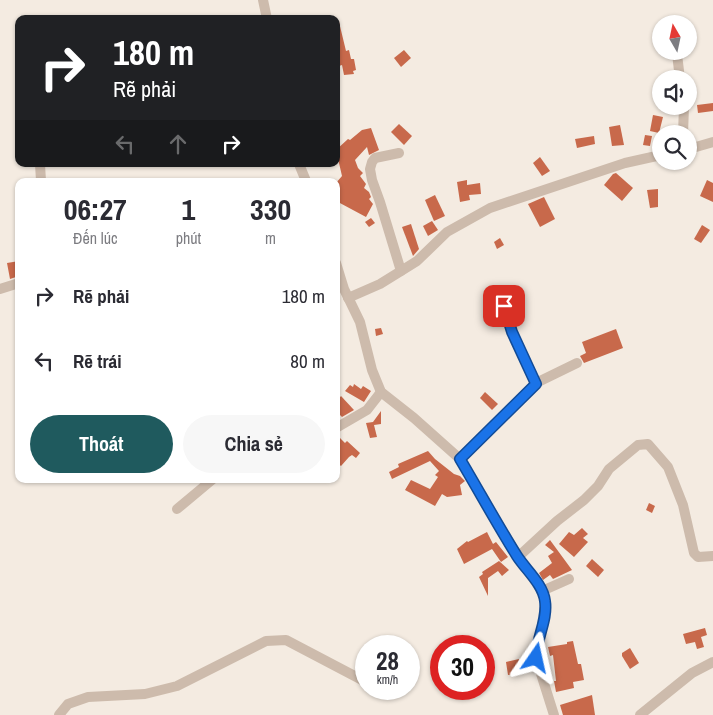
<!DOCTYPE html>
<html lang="vi">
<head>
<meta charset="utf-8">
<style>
  :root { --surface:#fff; --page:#f7f7f7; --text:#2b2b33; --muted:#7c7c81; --accent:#1f5a5e }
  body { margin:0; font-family:"Archivo Narrow",sans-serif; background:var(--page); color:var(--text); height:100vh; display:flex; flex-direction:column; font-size:19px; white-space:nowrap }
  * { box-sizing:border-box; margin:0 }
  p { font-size:16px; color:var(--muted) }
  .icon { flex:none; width:28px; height:28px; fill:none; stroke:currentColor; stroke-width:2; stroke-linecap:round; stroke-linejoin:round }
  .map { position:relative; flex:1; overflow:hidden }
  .sheet { position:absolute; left:15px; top:178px; width:325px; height:305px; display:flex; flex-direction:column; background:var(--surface); border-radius:10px; box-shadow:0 1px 4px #0004 }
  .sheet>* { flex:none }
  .banner { position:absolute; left:15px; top:15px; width:325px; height:152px; border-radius:10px; box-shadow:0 1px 4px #0004; background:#202124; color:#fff; overflow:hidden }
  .needle { width:32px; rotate:351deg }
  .controls { position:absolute; left:652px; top:15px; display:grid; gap:10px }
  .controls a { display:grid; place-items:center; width:45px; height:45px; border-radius:50%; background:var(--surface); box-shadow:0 1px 4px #0004; font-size:25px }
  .speed { position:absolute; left:355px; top:635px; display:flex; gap:10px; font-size:25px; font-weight:700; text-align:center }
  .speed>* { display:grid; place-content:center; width:65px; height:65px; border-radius:50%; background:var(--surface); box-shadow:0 1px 4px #0004; line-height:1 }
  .speed small { font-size:12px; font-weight:400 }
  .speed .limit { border:8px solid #d22; background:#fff; color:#111 }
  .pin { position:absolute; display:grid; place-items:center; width:42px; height:42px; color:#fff; margin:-21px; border-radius:10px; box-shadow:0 2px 8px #0006 }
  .me { position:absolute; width:55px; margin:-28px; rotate:11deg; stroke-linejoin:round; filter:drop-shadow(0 0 4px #0008) }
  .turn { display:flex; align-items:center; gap:18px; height:105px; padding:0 15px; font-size:22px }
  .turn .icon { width:65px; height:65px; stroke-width:2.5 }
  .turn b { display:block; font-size:35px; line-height:42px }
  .lanes { display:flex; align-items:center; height:48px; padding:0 15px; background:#0003; justify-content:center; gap:25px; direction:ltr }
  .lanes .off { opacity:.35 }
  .eta { display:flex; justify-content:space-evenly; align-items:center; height:85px; text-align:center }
  .eta b { font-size:30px; font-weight:700; line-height:35px }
  .primary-button { display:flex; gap:10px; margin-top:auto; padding:10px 15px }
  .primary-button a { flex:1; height:58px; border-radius:30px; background:var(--accent); color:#fff; font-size:20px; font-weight:700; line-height:58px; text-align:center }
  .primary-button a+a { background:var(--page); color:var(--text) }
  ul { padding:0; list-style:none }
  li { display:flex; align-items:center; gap:15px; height:65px; padding:0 15px }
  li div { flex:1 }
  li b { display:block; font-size:19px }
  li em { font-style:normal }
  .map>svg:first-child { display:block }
</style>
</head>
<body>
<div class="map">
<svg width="713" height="715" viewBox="0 0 713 715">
  <rect width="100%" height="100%" fill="#f4ebe1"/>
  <g fill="#c8694b">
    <path d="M336 22H339L346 51 349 50 351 59H354L356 70 353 71 354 74 344 75 342 65 336 67Z"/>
    <path d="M404 50 411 58 401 67 394 58Z"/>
    <path d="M713 103V111L698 113 697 105Z"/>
    <path d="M653 115 663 117 659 133 650 131Z"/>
    <path d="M399 124 412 136 404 145 391 132Z"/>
    <path d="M620 125 624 145 612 146 609 127Z"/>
    <path d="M371 128 379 150 369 155 367 147 355 160 358 168 363 173 360 176 366 184 364 188 369 192 371 197 369 199 373 204 366 217 338 202 339 201 336 198V183L342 176 336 150 348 139 350 140 362 130Z"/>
    <path d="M645 135 652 136 650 146 643 145Z"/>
    <path d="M594 136 595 144 577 148 575 139Z"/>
    <path d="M540 157 550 171 542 176 533 163Z"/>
    <path d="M616 173 633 188 622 201 604 185 613 174Z"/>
    <path d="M467 180V185L480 183 481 194 469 195 470 200 460 202 457 182Z"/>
    <path d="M707 180 713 183V202L700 196Z"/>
    <path d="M658 189V207L650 208 647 190Z"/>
    <path d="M435 195 445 216 434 221 425 200Z"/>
    <path d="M544 197 555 219 540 227 528 204Z"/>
    <path d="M371 218 375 223 369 227 365 222Z"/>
    <path d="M432 221 438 230 428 236 423 226Z"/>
    <path d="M411 224 419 249 413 256 402 227Z"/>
    <path d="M702 225 710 230 701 243 694 239Z"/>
    <path d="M500 238 504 245 497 249 494 242Z"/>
    <path d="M19 261V276L10 279 7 263Z"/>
    <path d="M381 328 383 334 376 336 375 329Z"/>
    <path d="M616 329 623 348 584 363 580 356 586 353 582 342Z"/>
    <path d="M354 384 361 389 363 386 371 391 364 402 345 391 350 385 353 387Z"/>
    <path d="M485 392 498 404 492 410 480 398Z"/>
    <path d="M341 396 354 410 342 417 336 411V402Z"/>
    <path d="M381 411V424L374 425 377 437 370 438 366 423 373 422Z"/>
    <path d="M340 438 345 443 347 441 360 453 356 458 352 455 349 457 341 466 336 462V443Z"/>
    <path d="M428 451 435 459 454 474 460 476 465 481 460 485 462 495 447 497 442 494 435 506 405 490 411 480 430 489 438 477 435 475 439 471 430 461 392 479 389 472 399 467 398 464Z"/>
    <path d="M649 503 655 506 652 513 646 510Z"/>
    <path d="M582 528 588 534 583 538 588 542 574 557 559 544 569 532 574 535Z"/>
    <path d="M487 532 493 544 496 542 508 557 501 562 492 549 464 564 457 549 467 541 468 542Z"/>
    <path d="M550 540 572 570 553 579 550 575 543 580 539 573 552 563 548 556 554 552 545 545Z"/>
    <path d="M592 559 604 570 598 577 586 566Z"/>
    <path d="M499 561 509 570 502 576 498 571 488 578V596L479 577 483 574 482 572Z"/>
    <path d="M705 628 707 635 701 637 704 647 697 649 695 642 686 644 683 634Z"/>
    <path d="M573 641 578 664H581L584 680 573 682 574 688 556 692 554 681H556L553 655 550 656 548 647 567 644V642Z"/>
    <path d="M630 648 639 663 630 669 622 656V653Z"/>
    <path d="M519 659 521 673 508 675 506 662Z"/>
    <path d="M592 695 595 715H563L560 705Z"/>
  </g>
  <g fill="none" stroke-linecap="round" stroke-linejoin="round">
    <g stroke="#cdbbac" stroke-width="10">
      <path d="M263 0 267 19"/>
      <path d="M677 54 680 79"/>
      <path d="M683 134 684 106"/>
      <path d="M689 149 713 142"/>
      <path d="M399 153 375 158 372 162 370 169 372 180 380 202 401 271"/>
      <path d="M40 164 41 181"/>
      <path d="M299 164 306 181"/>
      <path d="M336 263 344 289 360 322 372 370 381 392 414 418 460 459 518 557 542 591 545 602 543 626 536 649V658L554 715"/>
      <path d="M0 289 19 283"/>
      <path d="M348 298 380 284 401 271 417 261 447 232 490 208 625 163 661 155"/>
      <path d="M503 306 512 332 536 383"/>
      <path d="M336 428 367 410 381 392"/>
      <path d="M460 459 536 383 577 363"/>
      <path d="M177 509 213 479"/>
      <path d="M518 557 557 521 584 500 598 486 609 469 638 445 648 444 668 467 683 505 694 553 698 557 713 556"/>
      <path d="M542 591 569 579"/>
      <path d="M59 715 68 704 88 697 145 694 177 686 266 641 286 640 366 682"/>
      <path d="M640 715 692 673 713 662"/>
    </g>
  </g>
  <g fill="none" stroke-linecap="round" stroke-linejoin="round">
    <g stroke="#114b97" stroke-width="12">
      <path id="route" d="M504 306 512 332 536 384 460 459C479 491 497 524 517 556 526 570 543 584 545 601 548 620 536 639 536 658"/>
    </g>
    <use href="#route" stroke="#1a73e8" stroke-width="9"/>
  </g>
</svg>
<div class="controls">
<a><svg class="needle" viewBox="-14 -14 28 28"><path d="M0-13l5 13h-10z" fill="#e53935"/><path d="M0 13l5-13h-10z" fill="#7c7c81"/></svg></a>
<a><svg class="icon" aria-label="sound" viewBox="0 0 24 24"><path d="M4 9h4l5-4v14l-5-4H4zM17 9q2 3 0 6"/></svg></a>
<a><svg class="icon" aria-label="search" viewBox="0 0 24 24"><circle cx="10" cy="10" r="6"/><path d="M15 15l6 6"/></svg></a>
</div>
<div class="speed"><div>28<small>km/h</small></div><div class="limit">30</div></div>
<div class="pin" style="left:504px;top:306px;background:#d93025"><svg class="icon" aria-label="arrive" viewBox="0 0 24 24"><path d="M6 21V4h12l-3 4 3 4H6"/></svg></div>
<svg class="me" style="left:536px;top:658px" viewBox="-20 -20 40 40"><path d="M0-17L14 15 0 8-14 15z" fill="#1a73e8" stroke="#fff" stroke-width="4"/></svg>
<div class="banner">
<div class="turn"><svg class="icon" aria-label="right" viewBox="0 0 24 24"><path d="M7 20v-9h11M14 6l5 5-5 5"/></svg><div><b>180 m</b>Rẽ phải</div></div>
<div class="lanes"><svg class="icon off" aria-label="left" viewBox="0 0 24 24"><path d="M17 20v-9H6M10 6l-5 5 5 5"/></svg><svg class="icon off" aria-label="ahead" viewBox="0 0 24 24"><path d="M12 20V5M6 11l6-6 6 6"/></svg><svg class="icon" aria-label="right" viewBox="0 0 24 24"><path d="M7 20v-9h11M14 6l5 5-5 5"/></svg></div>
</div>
<section class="sheet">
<div class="eta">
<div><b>06:27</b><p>Đến lúc</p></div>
<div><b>1</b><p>phút</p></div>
<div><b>330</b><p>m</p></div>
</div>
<ul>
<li><svg class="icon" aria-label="right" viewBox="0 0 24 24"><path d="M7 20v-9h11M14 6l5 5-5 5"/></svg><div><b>Rẽ phải</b></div><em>180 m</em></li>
<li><svg class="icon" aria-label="left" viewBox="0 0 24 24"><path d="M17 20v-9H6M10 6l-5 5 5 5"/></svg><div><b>Rẽ trái</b></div><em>80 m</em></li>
</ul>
<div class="primary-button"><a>Thoát</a><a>Chia sẻ</a></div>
</section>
</div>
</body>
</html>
